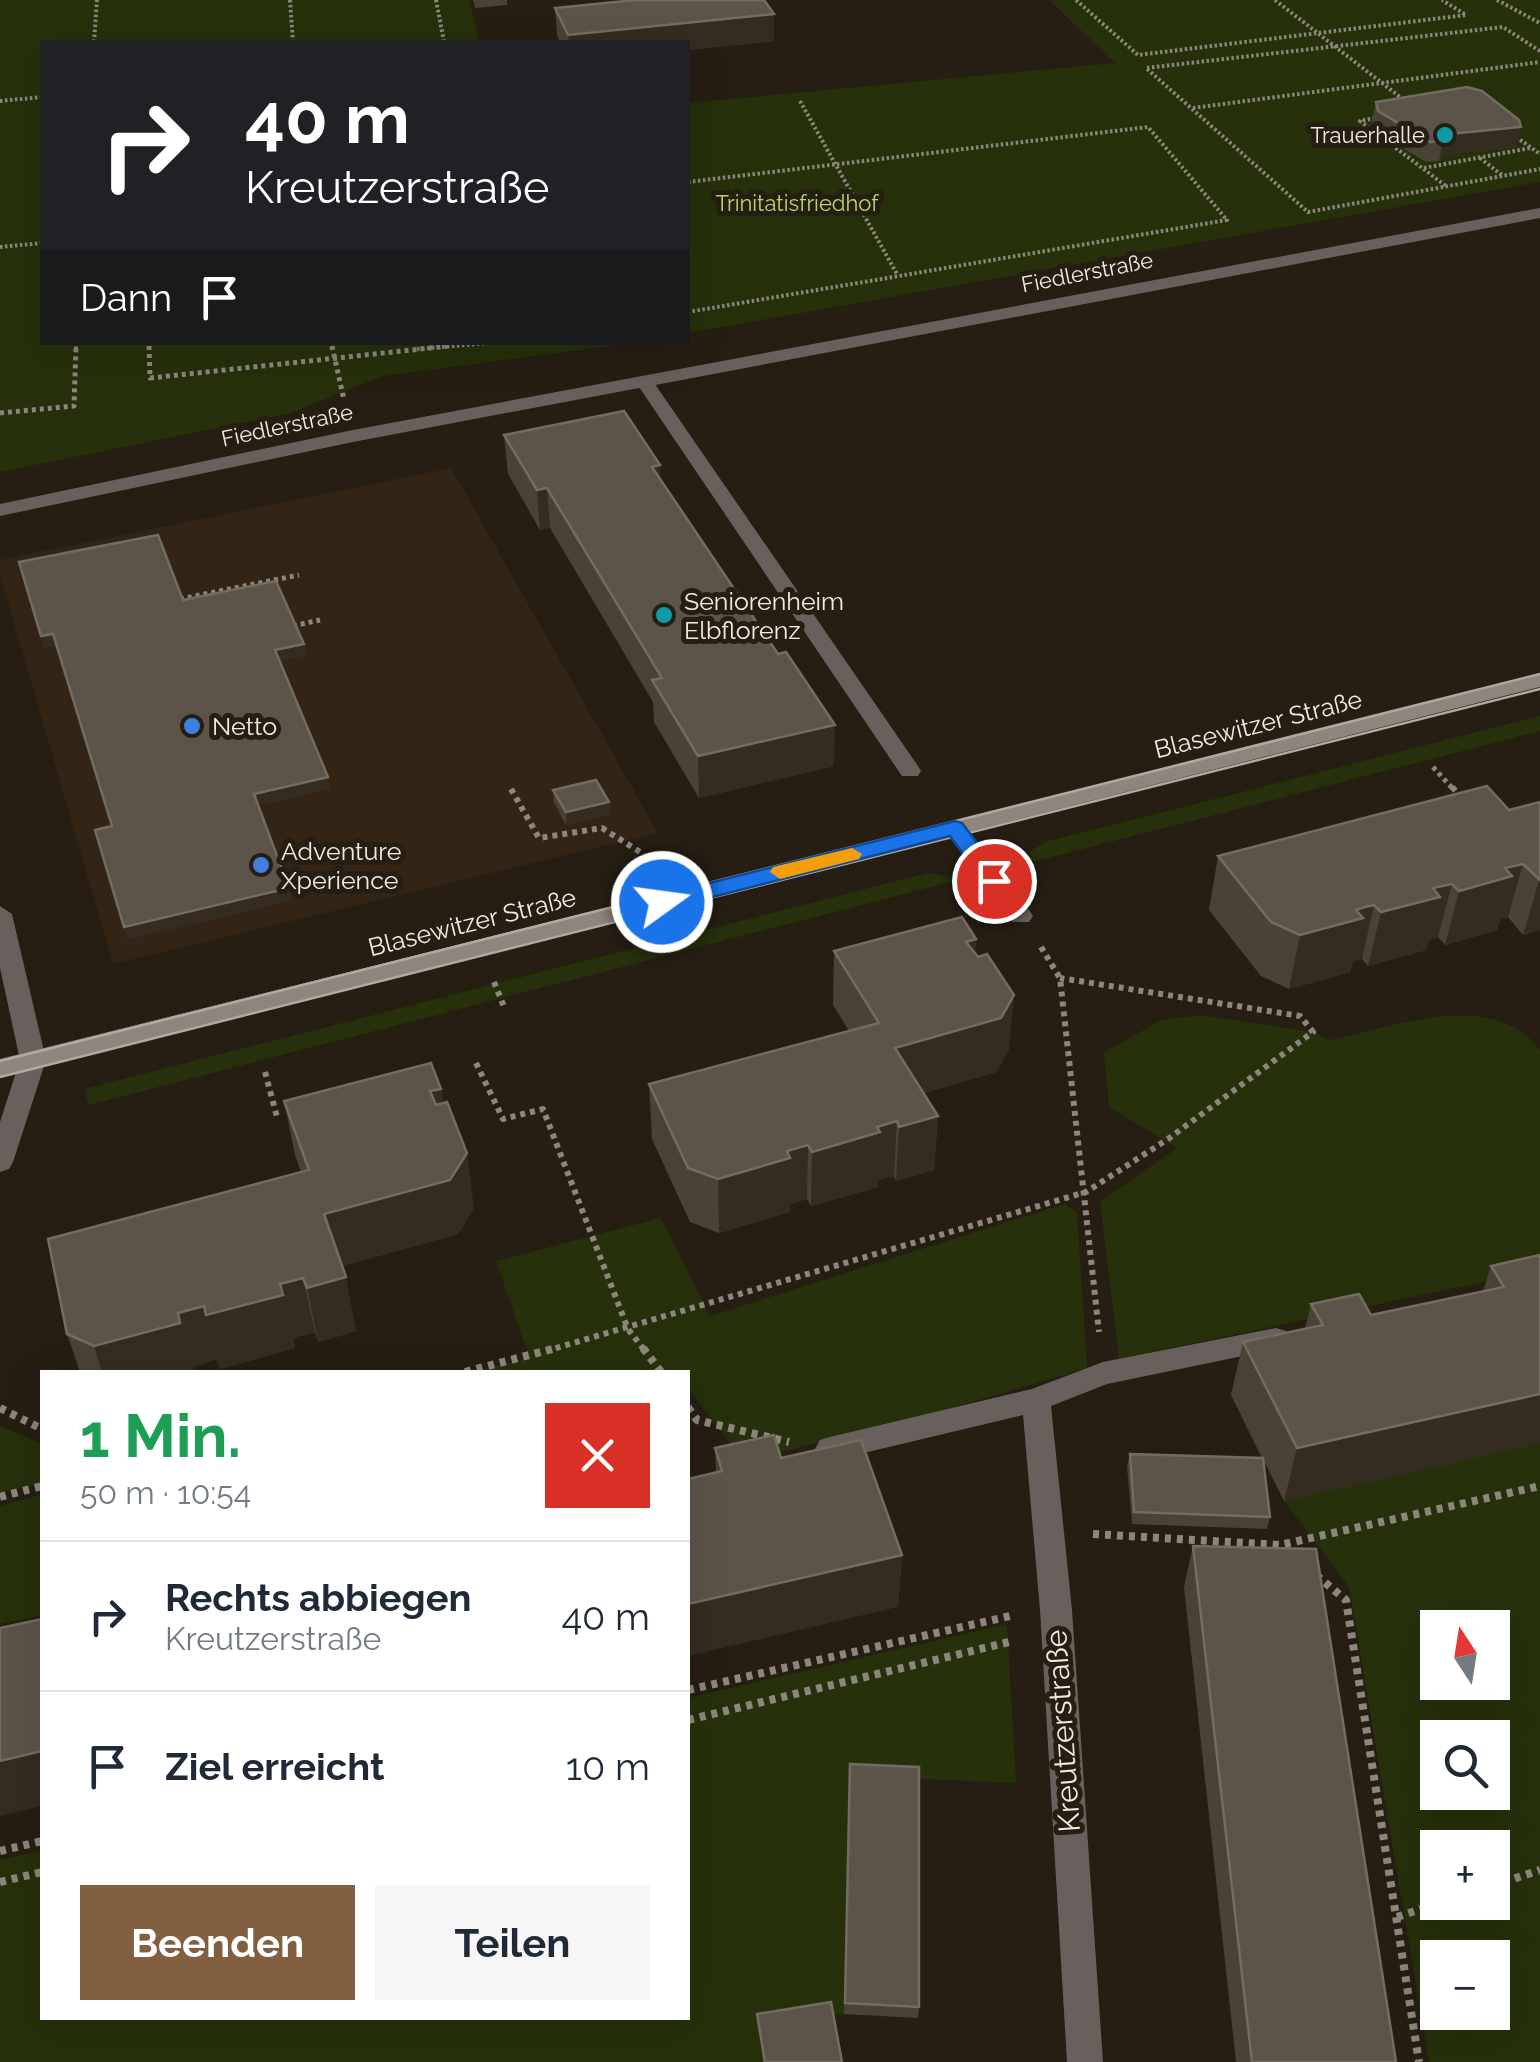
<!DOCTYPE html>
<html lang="de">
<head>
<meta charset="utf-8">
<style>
  :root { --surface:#fff; --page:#f6f6f7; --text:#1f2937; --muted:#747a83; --line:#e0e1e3; --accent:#815f40 }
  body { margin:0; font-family:Raleway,sans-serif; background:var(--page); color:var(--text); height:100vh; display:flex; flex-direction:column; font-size:38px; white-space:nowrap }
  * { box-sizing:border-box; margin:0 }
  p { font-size:32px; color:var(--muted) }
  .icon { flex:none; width:55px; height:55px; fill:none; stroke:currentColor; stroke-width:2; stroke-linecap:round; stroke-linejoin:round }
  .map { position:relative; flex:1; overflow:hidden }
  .side { position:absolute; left:40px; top:1370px; width:650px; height:650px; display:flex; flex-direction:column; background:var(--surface); border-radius:0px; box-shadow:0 10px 40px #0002 }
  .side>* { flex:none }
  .hud { position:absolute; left:40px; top:40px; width:650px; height:305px; border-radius:0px; box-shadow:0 10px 40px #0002; background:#202124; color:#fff; overflow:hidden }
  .needle { width:65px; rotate:348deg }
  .controls { position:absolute; left:1420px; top:1610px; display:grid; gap:20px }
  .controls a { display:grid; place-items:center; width:90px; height:90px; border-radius:0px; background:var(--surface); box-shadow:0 10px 40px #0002; font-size:50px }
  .pin { position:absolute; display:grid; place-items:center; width:85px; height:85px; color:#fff; margin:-42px; border:5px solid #fff; border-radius:50%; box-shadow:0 2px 10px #0007 }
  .me { position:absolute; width:110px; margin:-55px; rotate:76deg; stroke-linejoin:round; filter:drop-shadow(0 0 8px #0008) }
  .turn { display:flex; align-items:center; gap:35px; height:210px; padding:0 40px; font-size:45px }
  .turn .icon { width:130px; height:130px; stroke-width:2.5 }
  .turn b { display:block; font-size:70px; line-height:85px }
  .then { display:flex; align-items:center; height:95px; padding:0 40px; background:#0003; gap:20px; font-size:38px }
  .round { display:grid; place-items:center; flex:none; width:105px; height:105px; border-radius:0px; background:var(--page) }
  .headline { display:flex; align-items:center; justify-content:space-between; height:170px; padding:0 40px }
  h1 { font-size:60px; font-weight:700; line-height:75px; color:#1e9e55 }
  .action { display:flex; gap:20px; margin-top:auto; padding:20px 40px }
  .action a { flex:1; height:115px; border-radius:0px; background:var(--accent); color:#fff; font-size:40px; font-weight:700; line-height:115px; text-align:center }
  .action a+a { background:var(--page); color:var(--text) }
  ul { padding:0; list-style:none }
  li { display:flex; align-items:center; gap:30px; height:150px; padding:0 40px; border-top:2px solid var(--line) }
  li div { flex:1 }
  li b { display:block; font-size:38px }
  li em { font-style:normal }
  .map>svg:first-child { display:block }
</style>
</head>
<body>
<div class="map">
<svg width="1540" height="2062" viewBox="0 0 1540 2062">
  <rect width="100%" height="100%" fill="#261e13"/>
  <path fill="#322515" d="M451 468 658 833 113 964 0 575V560Z"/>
  <g fill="#26300b" fill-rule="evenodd">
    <path d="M0 0H469L480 42H42V342L633 343 383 376 291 413 0 472Z"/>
    <path d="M1049 0H1540V182L688 333V103L1115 63Z"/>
    <path d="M1540 716V731L1021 865 1028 853 1045 842Z"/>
    <path d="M928 873 962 879 89 1105 84 1089Z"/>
    <path d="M1201 1015 1313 1032 1330 1040C1395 1027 1491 987 1540 1050V1270L1119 1359 1100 1202 1177 1148 1109 1107 1104 1053 1161 1020Z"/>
    <path d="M1064 1204 1077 1212 1087 1368 911 1420 744 1461 688 1389V1372H475L529 1357 496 1261 661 1218 710 1316Z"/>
    <path d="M0 1426 42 1444V1482L0 1493Z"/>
    <path d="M1540 1443V2062H1429L1349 1587 1284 1501ZM1438 1628H1492V1682H1438ZM1438 1738H1492V1792H1438ZM1438 1848H1492V1902H1438ZM1438 1958H1492V2012H1438Z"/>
    <path d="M42 1494V1615L0 1624V1506Z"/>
    <path d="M1007 1624 1016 1783 850 1776 845 2014 758 2025 763 2062H0V1860L42 1850V2018H688V1698Z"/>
  </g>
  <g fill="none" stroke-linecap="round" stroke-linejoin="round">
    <g stroke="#8c867c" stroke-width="4" stroke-dasharray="2.5 2.5" stroke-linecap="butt">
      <path d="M290 0 293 42"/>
      <path d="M436 0 444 42"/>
      <path d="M1076 0 1138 55 1466 15 1442 0"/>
      <path d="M1275 0 1404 100"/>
      <path d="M1497 0 1540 23"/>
      <path d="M94 42 97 0"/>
      <path d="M1540 51 1503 27 1146 68 1308 212 1540 169"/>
      <path d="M0 101 42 97"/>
      <path d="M800 101 897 274"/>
      <path d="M1193 108 1540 62"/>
      <path d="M1380 117 1360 121 1446 186"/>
      <path d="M1512 134 1540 154"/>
      <path d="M1480 158 1503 176"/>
      <path d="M1424 168 1530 148"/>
      <path d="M688 182 1148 127 1227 220 688 312"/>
      <path d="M0 247 42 243"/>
      <path d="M149 342V349"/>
      <path d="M331 342 332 349"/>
      <path d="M76 349V342"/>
      <path d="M417 349 501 342"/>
    </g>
    <g stroke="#8c867c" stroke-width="5" stroke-dasharray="4 4" stroke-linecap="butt">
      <path d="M149 346 150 378 449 346"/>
      <path d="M332 346 344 400"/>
      <path d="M0 413 74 406 76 346"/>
      <path d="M180 599 299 575"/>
      <path d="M293 626 320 620"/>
      <path d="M1433 767 1454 790"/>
    </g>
    <g stroke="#8c867c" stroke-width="6" stroke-dasharray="5 5" stroke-linecap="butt">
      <path d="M1452 787 1464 800"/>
      <path d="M511 789 539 838 602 828 640 852"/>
      <path d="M1041 947 1060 978 1099 1332"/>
      <path d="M494 982 505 1009"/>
      <path d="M476 1063 503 1119 543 1109 628 1329 645 1351"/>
      <path d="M265 1072 277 1117"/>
      <path d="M546 1351 1086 1192 1168 1139 1313 1032 1300 1016 1060 978"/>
    </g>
    <g stroke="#8c867c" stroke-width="8" stroke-dasharray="6 6" stroke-linecap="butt">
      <path d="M643 1348 661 1372"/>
      <path d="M465 1372 556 1348"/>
      <path d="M688 1407 697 1420 789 1442"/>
      <path d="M0 1408 42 1429"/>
      <path d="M0 1497 42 1486"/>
      <path d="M1093 1534 1280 1545 1540 1486"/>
      <path d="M1316 1575 1346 1600 1419 2062"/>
      <path d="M688 1690 1010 1616"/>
      <path d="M688 1720 1009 1642"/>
      <path d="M0 1851 42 1841"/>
      <path d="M0 1882 42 1872"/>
      <path d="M1492 1886 1540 1870"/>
      <path d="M1397 1917 1442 1902"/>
    </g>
    <g fill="#67605d" fill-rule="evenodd">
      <path d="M644 376 650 377 918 766 921 771 918 776H902L635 381Z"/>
      <path d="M955 821 963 823 1029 910 1033 916 1029 922H1013L947 833 944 828Z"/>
    </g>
    <g fill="#67605d" fill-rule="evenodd">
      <path d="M1540 208V218L353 442 0 516V504L353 430Z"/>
      <path d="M0 906 12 914 46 1060 13 1162 9 1169 0 1172V1122L20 1060 0 968Z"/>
      <path d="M1276 1328 1286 1331 1290 1339 1286 1347 1107 1384 1051 1406 1072 1610 1103 2062H1067L1040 1610 1023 1415 830 1461 820 1458 815 1449 820 1440 830 1437 1032 1389 1103 1362Z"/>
    </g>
    <path fill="#90847f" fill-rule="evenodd" d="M1540 675V687L0 1077V1059Z"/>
    <g stroke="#b0aaa1" stroke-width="2.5">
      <path d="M0 1061 1540 674"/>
      <path d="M0 1077 1540 689"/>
    </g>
  </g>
  <g fill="#4a4236">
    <path d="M473 0H507V5L475 8Z"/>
    <path d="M555 8 774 41 688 50V42H560L557 35Z"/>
    <path d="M1376 102 1517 147 1445 154 1439 161 1426 162 1374 131 1372 121Z"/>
    <path d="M504 435 660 479 834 766 699 798 654 722 653 702 550 528 540 530 508 474Z"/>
    <path d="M553 790 610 814 566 825 554 802Z"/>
    <path d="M1540 802V930L1523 935 1508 917 1500 919 1497 930 1445 945 1438 937 1429 940 1426 950 1368 966 1362 959 1353 961 1350 972 1289 989 1261 976 1209 910 1218 856 1509 810Z"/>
    <path d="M976 939 975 954 1009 1050 996 1072 924 1093 938 1116 934 1170 896 1181 894 1176 884 1178 878 1180V1187L811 1206 807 1199 790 1204V1212L719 1233 690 1222 652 1139 649 1084 849 1031 833 1005 834 951Z"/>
    <path d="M441 1089 443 1103 474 1208 458 1234 342 1266 356 1331 318 1342 315 1332 293 1338 295 1348 220 1369 217 1359 192 1367 194 1372H80L67 1334 301 1172 295 1155 284 1101Z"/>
    <path d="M1540 1255V1443L1284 1501 1264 1461 1270 1517 1267 1529 1132 1524 1127 1466 1130 1454 1262 1458 1231 1395 1243 1342 1305 1329 1311 1304 1371 1315 1483 1291 1491 1266Z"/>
    <path d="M715 1448 781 1458 902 1555 898 1607 716 1472Z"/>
    <path d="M1193 1546 1396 2062H1236L1184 1587Z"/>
    <path d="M850 1764 919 2007 918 2018 844 2014Z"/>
    <path d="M757 2014 842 2062H763Z"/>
  </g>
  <g fill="#342c20">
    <path d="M774 14V41L688 50V42H569L568 35Z"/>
    <path d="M1521 127 1517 147 1445 154 1439 161 1443 141 1449 134Z"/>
    <path d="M660 465 661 505 652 467Z"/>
    <path d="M547 488 550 528 540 530 537 490Z"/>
    <path d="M53 634 56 646 44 648 41 636Z"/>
    <path d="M304 644 306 656 277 662 275 650Z"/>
    <path d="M835 725 834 766 699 798 698 756Z"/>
    <path d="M328 777 330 789 256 806 254 794Z"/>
    <path d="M609 802 610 814 566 825V812Z"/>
    <path d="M1523 864 1508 917 1500 919 1497 930 1445 945 1459 891 1505 868Z"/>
    <path d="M1540 880V930L1523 935 1539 881Z"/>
    <path d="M1452 884 1438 937 1429 940 1426 950 1368 966 1381 912 1433 888Z"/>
    <path d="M289 888 292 900 127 940 124 927Z"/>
    <path d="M1374 905 1362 959 1353 961 1350 972 1289 989 1300 935 1356 910Z"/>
    <path d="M976 939 972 993 966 942Z"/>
    <path d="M1014 995 1009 1050 996 1072 892 1103 895 1048Z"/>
    <path d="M441 1089 448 1143 430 1091Z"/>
    <path d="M938 1116 934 1170 896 1181 899 1127Z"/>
    <path d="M897 1121 894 1176 878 1180V1187L811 1206 812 1152 877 1127Z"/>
    <path d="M808 1145 807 1199 790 1204V1212L719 1233 718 1179 787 1151Z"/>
    <path d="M467 1153 474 1208 458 1234 335 1268 324 1214Z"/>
    <path d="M346 1277 356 1331 318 1342 307 1288Z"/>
    <path d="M303 1278 315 1332 293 1338 295 1348 220 1369 217 1359 192 1367 194 1372H102L94 1346 178 1313Z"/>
    <path d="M1540 1394V1443L1284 1501 1297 1448Z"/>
    <path d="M902 1555 898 1607 688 1656V1604Z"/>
    <path d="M42 1751V1806L0 1816V1761Z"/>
  </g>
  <g fill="#5c5449" stroke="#736c61" stroke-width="2.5">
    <path d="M635 0H764L774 14 568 35 555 8Z"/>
    <path d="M1467 87 1482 91 1519 120 1521 127 1449 134 1443 141 1430 142 1378 111 1376 102Z"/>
    <path d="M624 411 660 465 652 467 778 654 786 652 835 725 698 756 652 680 662 678 547 488 537 490 504 435Z"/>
    <path d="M158 535 183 600 276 581 304 644 275 650 328 777 254 794 289 888 124 927 95 830 112 826 53 634 41 636 19 562Z"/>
    <path d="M596 780 609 802 566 812 553 790Z"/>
    <path d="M1487 786 1509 810 1540 802V880L1523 864 1505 868 1512 876 1459 891 1452 884 1433 888 1440 897 1381 912 1374 905 1365 907 1356 910 1363 918 1300 935 1271 922 1218 856Z"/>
    <path d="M962 917 976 939 966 942 978 957 987 954 1014 995 1001 1018 895 1048 938 1116 899 1127 897 1121 877 1127 880 1132 812 1152 808 1145 787 1151 790 1158 718 1179 688 1168 649 1084 879 1023 834 951Z"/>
    <path d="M431 1063 441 1089 430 1091 436 1105 447 1102 467 1153 450 1180 324 1214 346 1277 307 1288 303 1278 280 1284 283 1295 206 1315 204 1306 178 1313 180 1323 94 1346 67 1334 48 1239 309 1170 284 1101Z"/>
    <path d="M1540 1255V1394L1297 1448 1243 1342 1323 1325 1311 1304 1359 1294 1371 1315 1504 1287 1491 1266Z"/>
    <path d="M774 1435 781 1458 861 1440 902 1555 688 1604V1479L722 1471 715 1448Z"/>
    <path d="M1130 1454 1263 1458 1270 1517 1134 1512Z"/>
    <path d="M1193 1546 1316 1549 1396 2062H1252Z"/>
    <path d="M42 1619V1751L0 1761V1628Z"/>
    <path d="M850 1764 919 1767V2007L845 2003Z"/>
    <path d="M831 2002 842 2062H765L757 2014Z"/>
  </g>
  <path fill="#1a73e8" stroke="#114b97" stroke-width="2.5" d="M955 821 962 823 1002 876V886H987L950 836 662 910 651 902 662 895Z"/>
  <path fill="#f59e0b" d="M852 848 862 854 859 859 780 879 770 872 773 867Z"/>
  <g fill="#0f9aa8" stroke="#261e13" stroke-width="4">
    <circle cx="1445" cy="135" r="10"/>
    <circle cx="664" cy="615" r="10"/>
  </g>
  <g fill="#3f7fe0" stroke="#261e13" stroke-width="4">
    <circle cx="192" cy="726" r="10"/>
    <circle cx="261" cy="865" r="10"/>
  </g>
  <g text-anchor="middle" stroke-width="10" stroke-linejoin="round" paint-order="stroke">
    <g font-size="22" fill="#f0ebe3" stroke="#261e13" text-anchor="end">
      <text x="1425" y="143">Trauerhalle</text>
    </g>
    <g font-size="22" fill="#b7d769" stroke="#261e13">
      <text x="797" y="211">Trinitatisfriedhof</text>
    </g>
    <g font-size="22" fill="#f0ebe3" stroke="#261e13">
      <text transform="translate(1087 272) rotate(-11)" y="8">Fiedlerstraße</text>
      <text transform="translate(287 425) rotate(-12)" y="8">Fiedlerstraße</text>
    </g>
    <g font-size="25" fill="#f0ebe3" stroke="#261e13" text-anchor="start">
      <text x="684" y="610">Seniorenheim<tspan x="684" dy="29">Elbflorenz</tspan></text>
      <text x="212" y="735">Netto</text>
      <text x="281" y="860">Adventure<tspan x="281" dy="29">Xperience</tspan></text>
    </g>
    <g font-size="25" fill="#f0ebe3" stroke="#261e13">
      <text transform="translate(1258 724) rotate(-14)" y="9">Blasewitzer Straße</text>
      <text transform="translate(472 922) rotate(-14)" y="9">Blasewitzer Straße</text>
    </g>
    <g font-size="30" fill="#f0ebe3" stroke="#261e13">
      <text transform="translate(1063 1731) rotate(-94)" y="10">Kreutzerstraße</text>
    </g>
  </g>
</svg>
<div class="controls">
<a><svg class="needle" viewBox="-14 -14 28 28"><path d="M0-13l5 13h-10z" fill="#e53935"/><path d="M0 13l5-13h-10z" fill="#747a83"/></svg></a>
<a><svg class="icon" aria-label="search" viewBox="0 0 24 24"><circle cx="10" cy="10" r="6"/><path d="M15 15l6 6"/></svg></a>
<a>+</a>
<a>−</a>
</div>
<div class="pin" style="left:994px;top:881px;background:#d93025"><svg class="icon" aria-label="arrive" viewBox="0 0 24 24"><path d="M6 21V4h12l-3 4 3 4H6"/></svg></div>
<svg class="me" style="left:662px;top:902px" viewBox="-20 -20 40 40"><circle r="17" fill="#1a73e8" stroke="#fff" stroke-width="3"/><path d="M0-11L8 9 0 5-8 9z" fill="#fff"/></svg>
<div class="hud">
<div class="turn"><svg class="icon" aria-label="right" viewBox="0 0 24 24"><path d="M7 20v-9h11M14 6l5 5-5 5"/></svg><div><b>40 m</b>Kreutzerstraße</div></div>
<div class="then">Dann<svg class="icon" aria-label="arrive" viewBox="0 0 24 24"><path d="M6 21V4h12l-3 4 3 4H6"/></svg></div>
</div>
<section class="side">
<div class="headline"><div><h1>1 Min.</h1><p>50 m · 10:54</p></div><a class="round" style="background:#d93025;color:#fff"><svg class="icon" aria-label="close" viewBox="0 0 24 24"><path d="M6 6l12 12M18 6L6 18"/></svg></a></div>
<ul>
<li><svg class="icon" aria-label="right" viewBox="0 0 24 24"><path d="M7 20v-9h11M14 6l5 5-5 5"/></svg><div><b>Rechts abbiegen</b><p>Kreutzerstraße</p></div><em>40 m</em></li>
<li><svg class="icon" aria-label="arrive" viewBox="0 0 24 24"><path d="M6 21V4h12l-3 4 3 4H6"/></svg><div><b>Ziel erreicht</b></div><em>10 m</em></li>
</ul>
<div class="action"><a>Beenden</a><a>Teilen</a></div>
</section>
</div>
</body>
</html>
